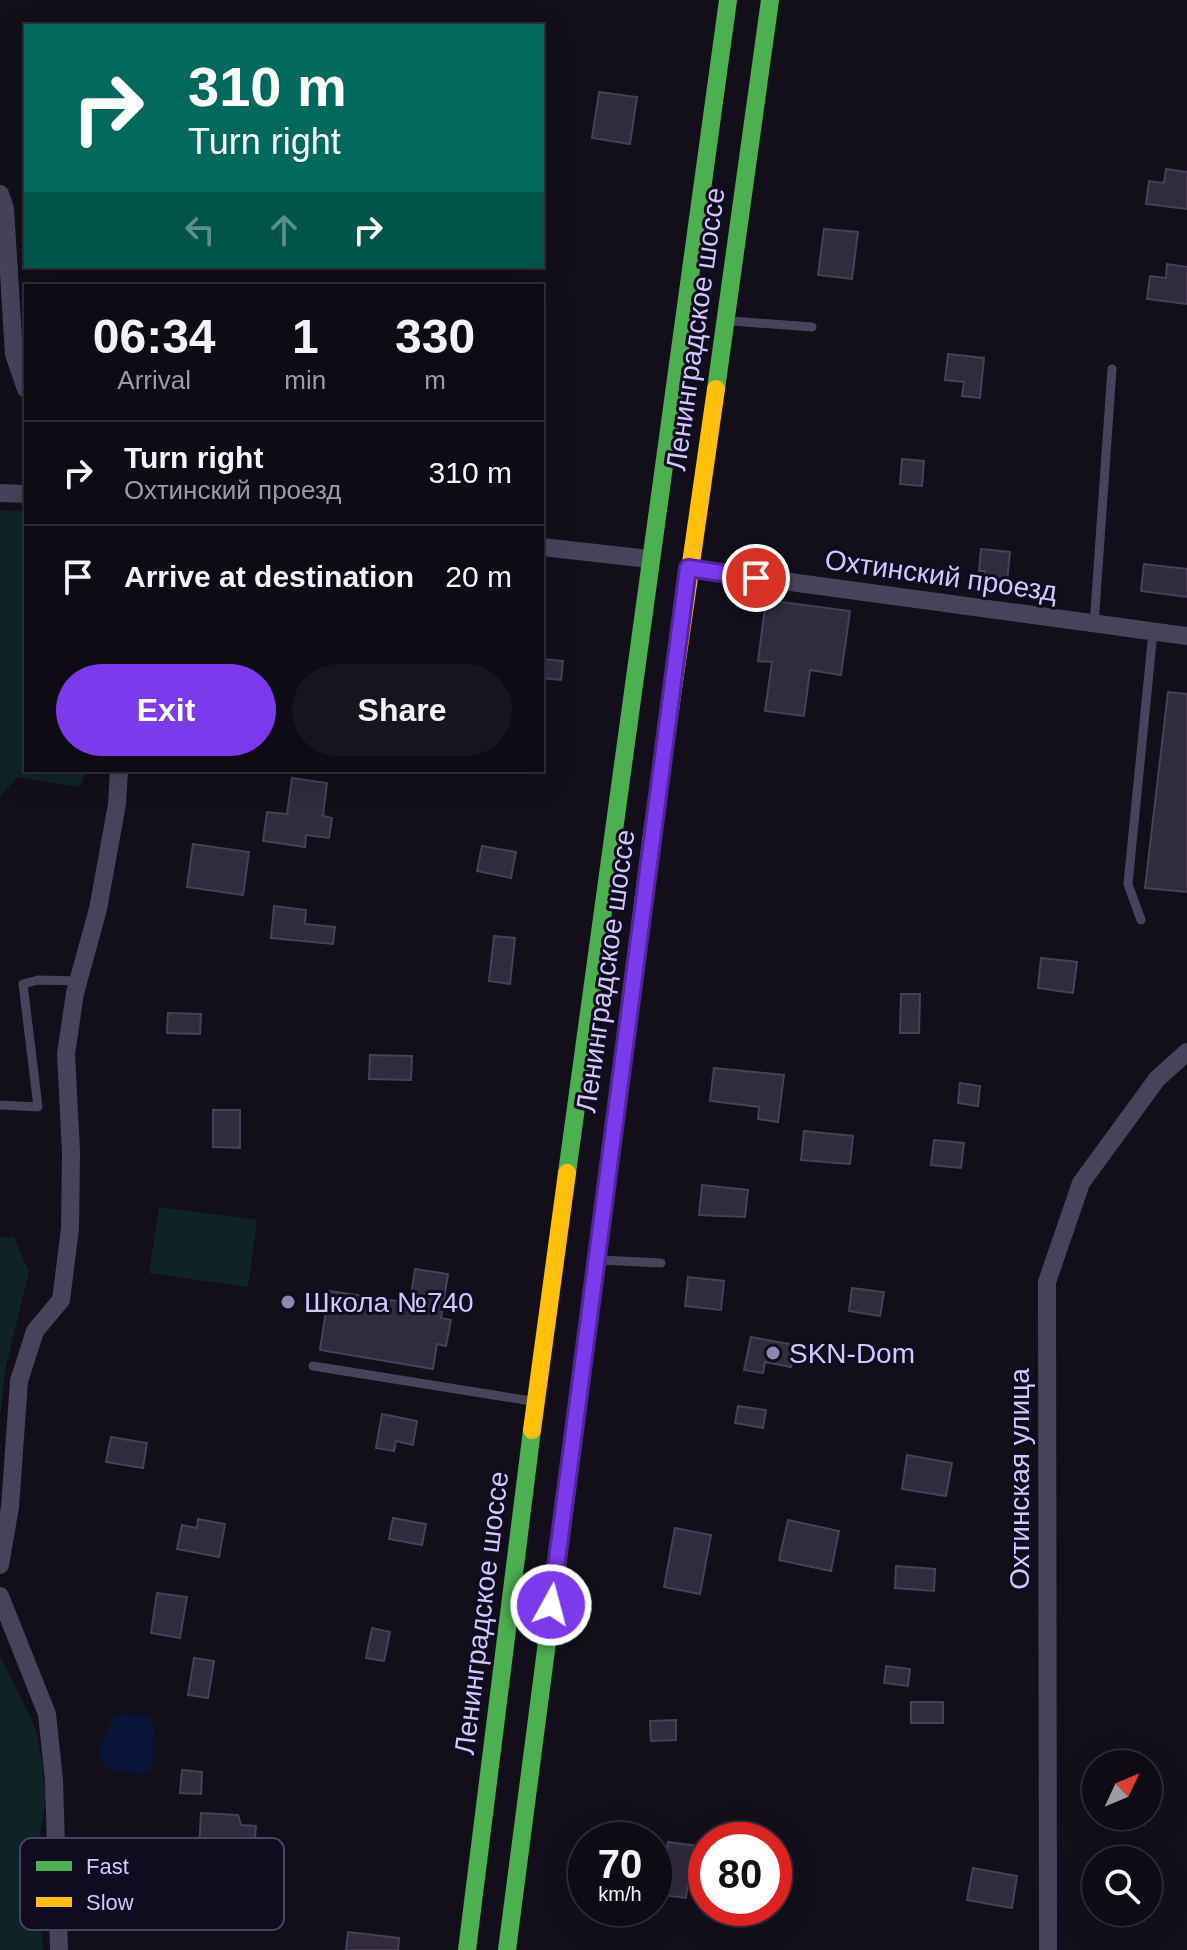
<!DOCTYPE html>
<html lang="en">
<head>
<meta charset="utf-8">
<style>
  :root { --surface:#0e0b14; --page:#17141d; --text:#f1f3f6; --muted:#9b9ba0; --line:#2e2b34; --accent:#7c3aed }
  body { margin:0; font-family:Arial,sans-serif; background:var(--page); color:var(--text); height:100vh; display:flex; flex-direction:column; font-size:30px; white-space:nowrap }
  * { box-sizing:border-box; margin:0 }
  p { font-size:26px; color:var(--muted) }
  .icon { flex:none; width:44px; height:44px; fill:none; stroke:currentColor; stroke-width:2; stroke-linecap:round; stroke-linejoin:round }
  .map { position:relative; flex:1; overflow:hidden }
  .details { position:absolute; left:24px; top:284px; width:520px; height:488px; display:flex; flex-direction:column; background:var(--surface); border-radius:0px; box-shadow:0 8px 32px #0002,0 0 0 2px var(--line) }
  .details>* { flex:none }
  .top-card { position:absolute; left:24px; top:24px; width:520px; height:244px; border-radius:0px; box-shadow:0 8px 32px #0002,0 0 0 2px var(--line); background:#00695c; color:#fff; overflow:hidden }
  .needle { width:52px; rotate:46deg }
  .fabs { position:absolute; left:1082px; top:1750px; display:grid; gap:16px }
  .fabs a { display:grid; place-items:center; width:80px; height:80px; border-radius:50%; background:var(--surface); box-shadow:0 8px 32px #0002,0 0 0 2px var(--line); font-size:40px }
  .speed { position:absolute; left:568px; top:1822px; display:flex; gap:16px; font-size:40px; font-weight:700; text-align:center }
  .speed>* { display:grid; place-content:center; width:104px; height:104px; border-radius:50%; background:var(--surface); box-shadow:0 8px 32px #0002,0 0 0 2px var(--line); line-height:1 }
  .speed small { font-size:20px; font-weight:400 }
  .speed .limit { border:12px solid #d22; background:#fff; color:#111 }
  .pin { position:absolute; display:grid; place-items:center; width:68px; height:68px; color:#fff; margin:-34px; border:4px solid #fff; border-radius:50%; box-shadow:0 2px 8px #0007 }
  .me { position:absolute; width:88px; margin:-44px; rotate:7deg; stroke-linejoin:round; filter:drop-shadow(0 0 6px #0008) }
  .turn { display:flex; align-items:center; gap:28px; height:168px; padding:0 32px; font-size:36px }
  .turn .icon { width:104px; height:104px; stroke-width:2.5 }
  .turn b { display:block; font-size:56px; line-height:68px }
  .lanes { display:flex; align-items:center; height:76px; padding:0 32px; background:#0003; justify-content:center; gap:40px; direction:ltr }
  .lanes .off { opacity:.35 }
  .eta { display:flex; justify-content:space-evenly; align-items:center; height:136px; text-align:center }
  .eta b { font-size:48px; font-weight:600; line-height:56px }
  .cta { display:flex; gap:16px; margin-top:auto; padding:16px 32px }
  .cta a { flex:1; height:92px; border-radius:48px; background:var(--accent); color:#fff; font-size:32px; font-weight:600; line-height:92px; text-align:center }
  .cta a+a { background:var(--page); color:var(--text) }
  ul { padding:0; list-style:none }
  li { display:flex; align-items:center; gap:24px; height:104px; padding:0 32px; border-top:2px solid var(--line) }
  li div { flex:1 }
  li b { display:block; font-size:30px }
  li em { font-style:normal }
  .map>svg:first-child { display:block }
</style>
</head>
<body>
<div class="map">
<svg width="1187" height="1950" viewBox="0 0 1187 1950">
  <rect width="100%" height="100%" fill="#120f1a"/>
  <g fill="#0f2326">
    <path d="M26 510V770H87L80 787 17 777 0 797V511Z"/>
    <path d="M159 1207 257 1220 248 1287 149 1273Z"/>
    <path d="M14 1237 29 1272 6 1366 0 1417V1238Z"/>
    <path d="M0 1656 36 1729 42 1762 46 1797 36 1862 43 1950H0Z"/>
  </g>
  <path fill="#081438" d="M118 1714 146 1715 154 1723 153 1767 142 1774 112 1772C85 1743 108 1747 109 1722Z"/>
  <g fill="#302b3d" stroke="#474058" stroke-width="2">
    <path d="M599 92 637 97 630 144 592 138Z"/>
    <path d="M1166 169 1187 172V209L1146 204 1149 181 1164 183Z"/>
    <path d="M824 229 858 232 852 279 818 275Z"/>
    <path d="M1167 264 1187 267V304L1147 299 1150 276 1166 278Z"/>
    <path d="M948 354 984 358 980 398 962 396 964 382 945 380Z"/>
    <path d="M902 459 924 461 922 486 900 484Z"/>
    <path d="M981 549 1010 552 1007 581 984 579 985 571H979Z"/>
    <path d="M1144 564 1187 569V597L1141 591Z"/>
    <path d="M766 600 850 611 841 675 810 670 804 716 765 711 772 662 758 661Z"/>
    <path d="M542 659 563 661 561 680 542 678Z"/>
    <path d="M1168 692 1187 694V892L1145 888Z"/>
    <path d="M292 778 327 783 323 816 332 818 329 838 306 835 305 847 263 841 267 812 287 814Z"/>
    <path d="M193 844 249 852 243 895 187 887Z"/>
    <path d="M482 846 516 852 511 878 477 871Z"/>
    <path d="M274 906 306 910 305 924 335 927 333 944 271 938Z"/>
    <path d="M494 936 515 938 510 984 489 981Z"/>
    <path d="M1041 958 1077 962 1073 993 1038 988Z"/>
    <path d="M901 994H920L919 1033H900Z"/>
    <path d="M168 1013 201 1014 200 1034 167 1033Z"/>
    <path d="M370 1055 412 1056 411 1080 369 1079Z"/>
    <path d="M714 1068 784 1075 778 1122 758 1119 759 1107 710 1101Z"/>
    <path d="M960 1083 980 1086 978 1106 958 1103Z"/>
    <path d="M213 1110H240V1148L213 1147Z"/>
    <path d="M804 1131 853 1136 850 1164 801 1160Z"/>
    <path d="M934 1140 964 1143 961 1168 931 1165Z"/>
    <path d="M702 1185 748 1190 745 1217 699 1215Z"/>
    <path d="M415 1269 448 1274 441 1318 451 1320 446 1346 437 1344 433 1369 320 1350 329 1291 410 1303Z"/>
    <path d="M688 1277 724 1281 721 1310 685 1306Z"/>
    <path d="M852 1288 884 1292 880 1316 849 1311Z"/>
    <path d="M751 1337 795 1345 791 1367 765 1362 763 1373 744 1370Z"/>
    <path d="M738 1406 766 1410 763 1428 735 1423Z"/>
    <path d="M382 1414 417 1421 413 1445 396 1441 394 1451 376 1448Z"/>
    <path d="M111 1437 147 1443 143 1468 106 1462Z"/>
    <path d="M907 1455 952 1463 946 1496 902 1489Z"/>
    <path d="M393 1518 426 1524 422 1545 389 1539Z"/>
    <path d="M198 1519 225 1524 219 1557 177 1549 182 1525 197 1528Z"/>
    <path d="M788 1520 839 1531 831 1571 779 1560Z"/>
    <path d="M675 1528 711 1535 700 1594 664 1587Z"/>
    <path d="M896 1566 935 1569 934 1591 895 1588Z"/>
    <path d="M157 1593 187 1597 180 1638 151 1633Z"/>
    <path d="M372 1628 390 1632 384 1661 366 1658Z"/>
    <path d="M194 1658 214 1661 208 1698 188 1695Z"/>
    <path d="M886 1666 910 1669 908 1686 884 1683Z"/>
    <rect x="911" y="1702" width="32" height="21"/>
    <path d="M676 1720V1740L651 1741 650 1721Z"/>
    <path d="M182 1770 202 1772 201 1794 180 1793Z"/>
    <path d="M201 1813 238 1815 241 1825 256 1826 254 1848 236 1847 234 1870 198 1868Z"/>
    <path d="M668 1842 706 1847V1884L688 1881 686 1898 654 1894V1868L664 1870Z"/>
    <path d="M973 1868 1017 1876 1012 1908 967 1900Z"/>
    <path d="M348 1932 399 1938 398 1950H346Z"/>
  </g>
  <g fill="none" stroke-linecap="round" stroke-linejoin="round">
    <g stroke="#47435b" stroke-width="9">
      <path d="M732 321 812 327"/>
      <path d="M1094 625 1112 369"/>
      <path d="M1141 920 1128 884 1153 632"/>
      <path d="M0 1105 38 1107 23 984 38 980 78 981"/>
      <path d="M600 1260 661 1263"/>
      <path d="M313 1366 531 1401"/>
    </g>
    <g stroke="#47435b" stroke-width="18">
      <path d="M0 194 5 208 14 354 26 389"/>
      <path d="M0 493 26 494"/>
      <path d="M542 547 649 559"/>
      <path d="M688 568 1187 636"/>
      <path d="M0 1565 10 1507 19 1381 35 1331 61 1300 70 1229 71 1152 66 1054 75 993 98 909 117 804 119 770"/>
      <path d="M0 1596 47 1714 54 1780 59 1950"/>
      <path d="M1048 1950 1047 1282 1081 1183 1157 1079 1187 1052"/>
    </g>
    <g stroke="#4caf50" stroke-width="18">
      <path d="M716 389 770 0"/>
      <path d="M567 1173 728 0"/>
      <path d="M467 1950 532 1430"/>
      <path d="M507 1950 651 842"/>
    </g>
    <g stroke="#ffc107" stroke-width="18">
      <path d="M651 842 716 389"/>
      <path d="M532 1430 567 1173"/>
    </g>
  </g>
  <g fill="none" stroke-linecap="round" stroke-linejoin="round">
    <g stroke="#51269a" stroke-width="20">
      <path id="route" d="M551 1605 688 568 756 578"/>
    </g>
    <use href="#route" stroke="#7c3aed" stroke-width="14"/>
  </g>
  <g fill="#8f87af" stroke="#100b1e" stroke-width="3">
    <circle cx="288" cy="1302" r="8"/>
    <circle cx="773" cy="1353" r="8"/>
  </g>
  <g text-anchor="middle" stroke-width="6" stroke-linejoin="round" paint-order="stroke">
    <g font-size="28" fill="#d3c7ff" stroke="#100b1e">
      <text transform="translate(695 329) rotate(-82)" y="10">Ленинградское шоссе</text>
      <text transform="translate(941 575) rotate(8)" y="10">Охтинский проезд</text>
      <text transform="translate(605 971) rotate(-82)" y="10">Ленинградское шоссе</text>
      <text transform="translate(1019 1479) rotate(-90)" y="10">Охтинская улица</text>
      <text transform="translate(481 1613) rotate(-83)" y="10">Ленинградское шоссе</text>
    </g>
    <g font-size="28" fill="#d3c7ff" stroke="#100b1e" text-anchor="start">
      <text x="304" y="1312">Школа №740</text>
      <text x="789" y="1363">SKN-Dom</text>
    </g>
  </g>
  <rect x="20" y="1838" width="264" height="92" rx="12" fill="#100b1e" stroke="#4a4362" stroke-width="2"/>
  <rect x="36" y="1861" width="36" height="10" fill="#4caf50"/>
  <rect x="36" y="1897" width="36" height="10" fill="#ffc107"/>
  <g font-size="22" fill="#d3c7ff">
    <text x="86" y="1874">Fast</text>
    <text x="86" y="1910">Slow</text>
  </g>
</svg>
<div class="fabs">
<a><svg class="needle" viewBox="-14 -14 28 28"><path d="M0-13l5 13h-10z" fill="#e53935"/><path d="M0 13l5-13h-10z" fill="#9b9ba0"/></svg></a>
<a><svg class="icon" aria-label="search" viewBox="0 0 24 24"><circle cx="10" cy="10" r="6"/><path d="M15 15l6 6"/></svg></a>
</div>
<div class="speed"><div>70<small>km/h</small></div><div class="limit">80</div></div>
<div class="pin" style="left:756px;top:578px;background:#d93025"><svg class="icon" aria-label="arrive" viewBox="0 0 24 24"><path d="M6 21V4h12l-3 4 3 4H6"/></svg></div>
<svg class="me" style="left:551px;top:1605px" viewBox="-20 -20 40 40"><circle r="17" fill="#7c3aed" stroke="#fff" stroke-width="3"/><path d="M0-11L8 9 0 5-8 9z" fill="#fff"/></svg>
<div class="top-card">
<div class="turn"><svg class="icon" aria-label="right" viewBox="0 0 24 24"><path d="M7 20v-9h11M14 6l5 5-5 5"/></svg><div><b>310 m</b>Turn right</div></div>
<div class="lanes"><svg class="icon off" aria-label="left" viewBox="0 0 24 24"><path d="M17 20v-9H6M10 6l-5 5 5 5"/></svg><svg class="icon off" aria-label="ahead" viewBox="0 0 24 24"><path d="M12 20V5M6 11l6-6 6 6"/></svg><svg class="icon" aria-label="right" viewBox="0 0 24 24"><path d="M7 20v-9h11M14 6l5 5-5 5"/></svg></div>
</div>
<section class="details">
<div class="eta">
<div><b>06:34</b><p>Arrival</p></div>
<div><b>1</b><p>min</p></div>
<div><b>330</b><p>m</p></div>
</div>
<ul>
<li><svg class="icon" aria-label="right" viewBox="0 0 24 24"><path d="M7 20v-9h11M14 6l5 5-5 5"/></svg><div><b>Turn right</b><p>Охтинский проезд</p></div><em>310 m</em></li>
<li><svg class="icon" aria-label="arrive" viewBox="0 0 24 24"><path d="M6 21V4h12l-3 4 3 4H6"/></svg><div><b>Arrive at destination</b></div><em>20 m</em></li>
</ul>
<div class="cta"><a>Exit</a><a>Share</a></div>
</section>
</div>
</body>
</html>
